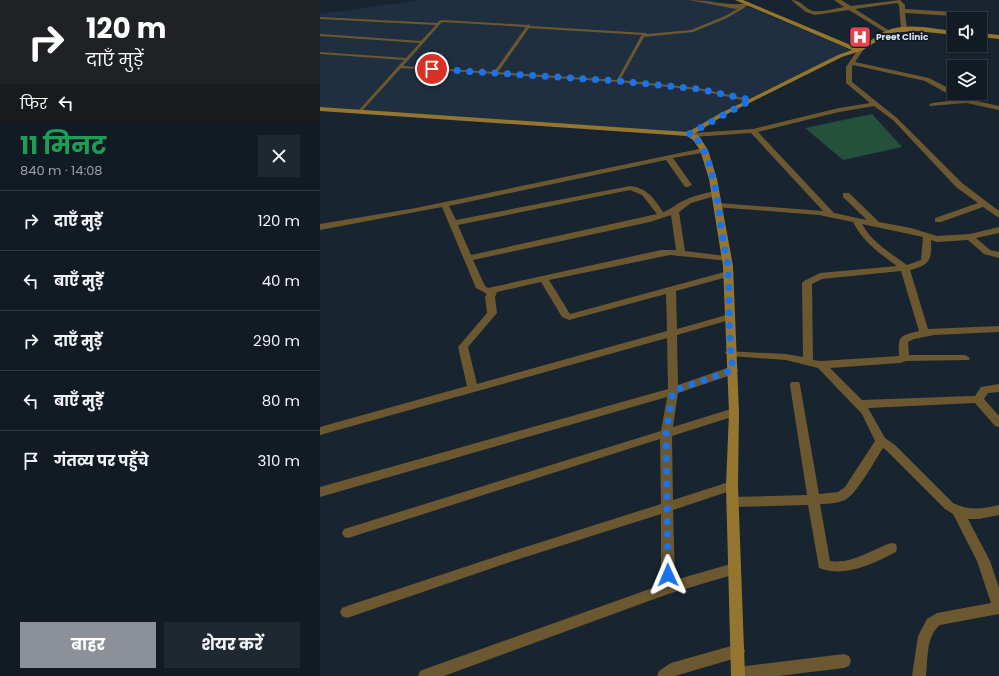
<!DOCTYPE html>
<html lang="hi">
<head>
<meta charset="utf-8">
<style>
  :root { --surface:#121b24; --page:#1f2831; --text:#f1f3f6; --muted:#9ca1a6; --line:#313941; --accent:#8c9099 }
  body { margin:0; font-family:Poppins,"Noto Sans Devanagari",sans-serif; background:var(--page); color:var(--text); height:100vh; display:flex; flex-direction:column; font-size:15px; white-space:nowrap }
  * { box-sizing:border-box; margin:0 }
  p { font-size:13px; color:var(--muted) }
  .icon { flex:none; width:22px; height:22px; fill:none; stroke:currentColor; stroke-width:2; stroke-linecap:round; stroke-linejoin:round }
  .map { position:relative; flex:1; overflow:hidden }
  .side { display:flex; flex-direction:column; background:var(--surface); width:320px }
  .side>* { flex:none }
  .top-card { background:#202124; color:#fff; overflow:hidden }
  .buttons { position:absolute; left:627px; top:12px; display:grid; gap:8px }
  .buttons a { display:grid; place-items:center; width:40px; height:40px; border-radius:0px; background:var(--surface); box-shadow:0 2px 6px #0003,0 0 0 1px var(--line); font-size:20px }
  .pin { position:absolute; display:grid; place-items:center; width:34px; height:34px; color:#fff; margin:-17px; border:2px solid #fff; border-radius:50%; box-shadow:0 1px 4px #0007 }
  .me { position:absolute; width:44px; margin:-22px; rotate:359deg; stroke-linejoin:round; filter:drop-shadow(0 0 3px #0008) }
  .turn { display:flex; align-items:center; gap:14px; height:84px; padding:0 20px; font-size:18px }
  .turn .icon { width:52px; height:52px; stroke-width:2.5 }
  .turn b { display:block; font-size:28px; line-height:34px }
  .then { display:flex; align-items:center; height:38px; padding:0 20px; background:#0003; gap:8px; font-size:15px }
  .round { display:grid; place-items:center; flex:none; width:42px; height:42px; border-radius:0px; background:var(--page) }
  .head { display:flex; align-items:center; justify-content:space-between; height:68px; padding:0 20px }
  h1 { font-size:24px; font-weight:700; line-height:30px; color:#1e9e55 }
  .primary-button { display:flex; gap:8px; margin-top:auto; padding:8px 20px }
  .primary-button a { flex:1; height:46px; border-radius:0px; background:var(--accent); color:#fff; font-size:16px; font-weight:700; line-height:46px; text-align:center }
  .primary-button a+a { background:var(--page); color:var(--text) }
  ul { padding:0; list-style:none }
  li { display:flex; align-items:center; gap:12px; height:60px; padding:0 20px; border-top:1px solid var(--line) }
  li div { flex:1 }
  li b { display:block; font-size:15px }
  li em { font-style:normal }
  main { display:flex; flex:1; min-height:0 }
  .map>svg:first-child { display:block }
</style>
</head>
<body>
<main>
<section class="side">
<div class="top-card">
<div class="turn"><svg class="icon" aria-label="right" viewBox="0 0 24 24"><path d="M7 20v-9h11M14 6l5 5-5 5"/></svg><div><b>120 m</b>दाएँ मुड़ें</div></div>
<div class="then">फिर<svg class="icon" aria-label="left" viewBox="0 0 24 24"><path d="M17 20v-9H6M10 6l-5 5 5 5"/></svg></div>
</div>
<div class="head"><div><h1>11 मिनट</h1><p>840 m · 14:08</p></div><a class="round"><svg class="icon" aria-label="close" viewBox="0 0 24 24"><path d="M6 6l12 12M18 6L6 18"/></svg></a></div>
<ul>
<li><svg class="icon" aria-label="right" viewBox="0 0 24 24"><path d="M7 20v-9h11M14 6l5 5-5 5"/></svg><div><b>दाएँ मुड़ें</b></div><em>120 m</em></li>
<li><svg class="icon" aria-label="left" viewBox="0 0 24 24"><path d="M17 20v-9H6M10 6l-5 5 5 5"/></svg><div><b>बाएँ मुड़ें</b></div><em>40 m</em></li>
<li><svg class="icon" aria-label="right" viewBox="0 0 24 24"><path d="M7 20v-9h11M14 6l5 5-5 5"/></svg><div><b>दाएँ मुड़ें</b></div><em>290 m</em></li>
<li><svg class="icon" aria-label="left" viewBox="0 0 24 24"><path d="M17 20v-9H6M10 6l-5 5 5 5"/></svg><div><b>बाएँ मुड़ें</b></div><em>80 m</em></li>
<li><svg class="icon" aria-label="arrive" viewBox="0 0 24 24"><path d="M6 21V4h12l-3 4 3 4H6"/></svg><div><b>गंतव्य पर पहुँचे</b></div><em>310 m</em></li>
</ul>
<div class="primary-button"><a>बाहर</a><a>शेयर करें</a></div>
</section>
<div class="map">
<svg width="679" height="676" viewBox="0 0 679 676">
  <rect width="100%" height="100%" fill="#182430"/>
  <path fill="#1f2f40" d="M101 0H390L429 7 531 50 429 98 366 135 332 134 95 114 0 109V14Z"/>
  <path fill="#24503c" d="M552 114 582 147 523 160 485 128Z"/>
  <g fill="none" stroke-linecap="round" stroke-linejoin="round">
    <path fill="#6b5830" fill-rule="evenodd" d="M423 6 425 7 424 8 407 18 373 32 324 37 300 80 378 88 432 100V102H431L378 90 298 82 81 68 41 112H40L38 111 39 110 84 60 0 54V52L86 58 100 43 0 36V34L101 41 116 25 0 19V17L117 23 119 21 123 20 207 25 209 24 210 26 326 33 327 34 371 30 405 16ZM123 22 206 27 174 72 83 66 121 23ZM209 28 323 35 321 36 297 80 178 72Z"/>
    <g fill="#6b5830" fill-rule="evenodd">
      <path d="M369 0C389 0 408 7 428 3L431 5 416 9Z"/>
      <path d="M471 0C480 0 483 6 490 10 499 14 515 8 524 7L514 0H521L531 6 580 0 585 5V9L650 13 653 15 650 17 585 13 587 29 584 31 581 29 579 5 577 3 535 9 570 31 571 32 568 34 529 10 495 15 486 12Z"/>
      <path d="M541 47 544 49 535 62 609 78 634 91V93H638L648 99 679 106V110L646 103 610 106 609 105 612 103 639 100 605 81 533 65 532 67V82L577 118 642 183 679 211V218L663 207 621 222H615V218L658 203 636 187 573 120 554 106 519 112 438 132 514 213 547 220 523 197V193H529L559 222 591 228 617 236 650 234 679 227V233L656 238 670 250 679 252V258L664 254 648 240 617 242 611 240C612 260 610 265 590 270L608 329 679 326V332L614 335 594 339 588 342 589 355H645L650 358 649 360 586 361 580 363 510 368 542 400 651 396H655L661 387 679 384V392L668 393 664 399 679 416V427L675 426 655 403 548 408 565 438 575 445 633 503C648 511 663 509 679 505V515L659 519H648L670 561 679 588V614L620 625C606 636 608 659 606 676H592L598 636 607 619 617 613 671 603 657 561 633 514 625 509 567 451 563 448C555 460 537 494 525 500 518 503 509 504 500 504L510 561C533 564 551 550 571 543L576 544 577 548 576 552C552 564 525 578 499 568L488 505 412 507 408 505 406 502 408 499 412 497 487 495 470 385 471 382H479L480 385 499 494 518 492 525 487 555 441 542 414 498 368 466 360 410 356 405 353 406 351 466 354 483 357 482 283 484 281 500 273 577 266C559 253 543 242 533 222L499 215 395 207 394 205 398 203 503 211 431 133 373 137 369 135 373 133 433 129 519 108 550 103 526 83V67L539 48ZM542 224 603 237 601 260 587 265C570 253 552 242 542 224ZM581 271 599 331C579 336 578 336 579 356L501 361 493 360 492 284 502 279Z"/>
      <path d="M384 148H387V152L353 158 372 185 368 187H365L346 160 129 206 136 220 310 186C327 188 334 198 343 212 352 209 357 203 365 200 375 195 386 193 396 191H399V195L371 203 359 212 365 251 406 256 410 259 409 261 350 255 229 280 250 314 408 271 413 274 411 276 356 291 357 329 410 314 415 317 413 319 357 335 358 385 413 366 418 370 417 373 358 393 353 427 414 408 418 409 419 412 418 415 352 436 353 500 412 481 416 483 418 486 416 489 353 510 355 580 414 563 419 565 421 569 419 573 348 594 124 676H98L100 671 105 669 341 585V514L196 560 27 618 22 616 20 612 22 608 27 606 196 550 341 504 340 439 28 538 24 537 22 533 24 529 341 431 347 397 0 497V487L348 389 347 338 0 435V427L147 386 138 347 167 313 165 297 167 294 156 288 122 207 0 230V224L96 208ZM310 190 322 195 337 214 151 255 138 225ZM351 215 356 250H341L168 288 165 286 153 260 330 222ZM221 282 242 317 249 320 346 294 347 331 157 384 148 347 177 313 175 297 177 292Z"/>
      <path d="M418 644 423 646 425 651 423 656 355 676H337L339 671 351 663Z"/>
      <path d="M524 654 529 656 531 661 529 666 524 668 458 676H412L411 674 413 669 418 667Z"/>
    </g>
    <g fill="#947631" fill-rule="evenodd">
      <path d="M415 0H423L533 46C546 48 554 36 566 31 586 22 613 29 634 31V35L597 31 570 33 543 50 522 57 403 116 374 134 379 136 388 150 397 179 413 266 419 412 418 486 425 676H411L406 486 409 412 403 266 389 179 380 150 373 140 367 136 0 111V107L368 132 399 114 518 55 532 50Z"/>
      <path d="M660 33 679 35V39L660 37Z"/>
    </g>
  </g>
  <g fill="none" stroke-linecap="round" stroke-linejoin="round">
    <path stroke="#1a73e8" stroke-width="7" stroke-dasharray="0 12.6" d="M112 69 298 81 378 89 431 100 369 134C393 141 399 217 403 239 404 248 408 259 408 269 410 302 408 336 413 370L353 391 346 434 348 575"/>
  </g>
  <defs>
    <g id="hospital-square" transform="scale(1.15)"><rect x="-9" y="-9" width="18" height="18" rx="4" fill="#e0444e" stroke="#0f1a26"/><path d="M-5-5h3v3.5h4V-5h3V5h-3V1.5h-4V5h-3Z" fill="#fff"/></g>
  </defs>
  <g fill-rule="evenodd">
    <use href="#hospital-square" x="540" y="37"/>
  </g>
  <g text-anchor="middle" stroke-width="4" stroke-linejoin="round" paint-order="stroke">
    <g font-size="9" font-weight="bold" fill="#dbe3eb" stroke="#0f1a26" text-anchor="start">
      <text x="556" y="40">Preet Clinic</text>
    </g>
  </g>
</svg>
<div class="buttons">
<a><svg class="icon" aria-label="sound" viewBox="0 0 24 24"><path d="M4 9h4l5-4v14l-5-4H4zM17 9q2 3 0 6"/></svg></a>
<a><svg class="icon" aria-label="layers" viewBox="0 0 24 24"><path d="M12 4l9 5-9 5-9-5zM3 14l9 5 9-5"/></svg></a>
</div>
<div class="pin" style="left:112px;top:69px;background:#d93025"><svg class="icon" aria-label="arrive" viewBox="0 0 24 24"><path d="M6 21V4h12l-3 4 3 4H6"/></svg></div>
<svg class="me" style="left:348px;top:575px" viewBox="-20 -20 40 40"><path d="M0-17L14 15 0 8-14 15z" fill="#1a73e8" stroke="#fff" stroke-width="4"/></svg>
</div>
</main>
</body>
</html>
